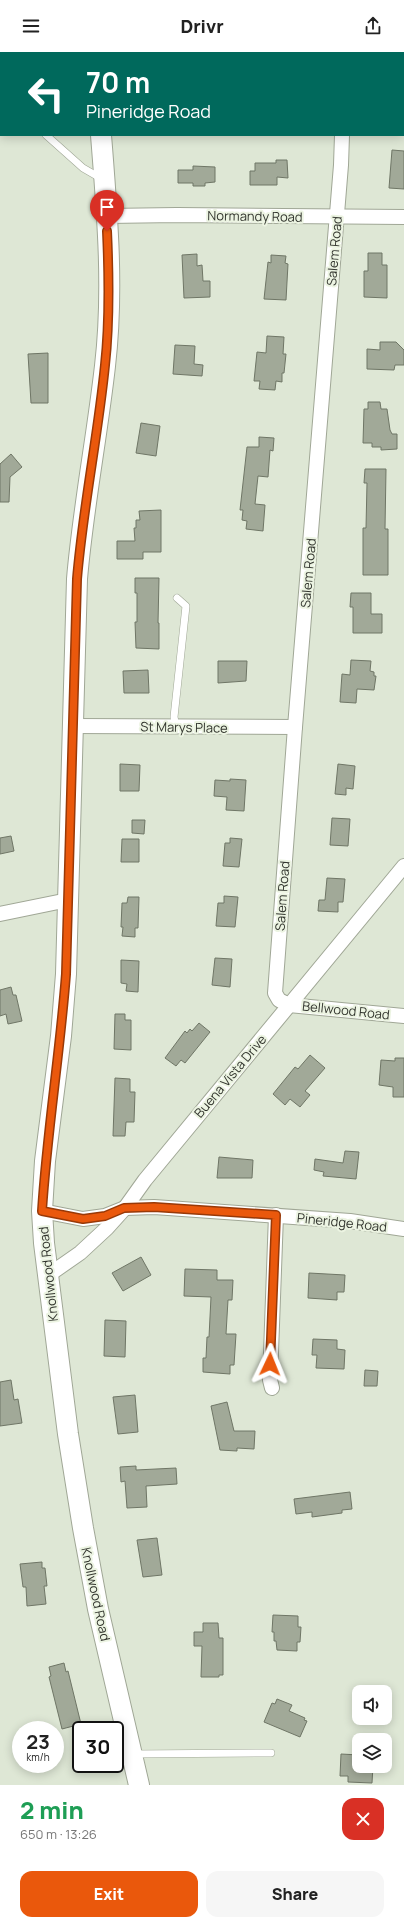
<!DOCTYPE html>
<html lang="en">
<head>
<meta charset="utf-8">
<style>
  :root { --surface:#fff; --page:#f6f6f6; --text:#222; --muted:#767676; --accent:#ea580c }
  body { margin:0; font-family:Manrope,sans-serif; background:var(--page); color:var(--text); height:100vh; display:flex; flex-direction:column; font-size:15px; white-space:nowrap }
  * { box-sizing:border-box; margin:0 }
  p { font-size:13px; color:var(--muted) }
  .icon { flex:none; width:22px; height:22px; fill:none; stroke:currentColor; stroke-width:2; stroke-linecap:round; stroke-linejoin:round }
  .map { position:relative; height:1733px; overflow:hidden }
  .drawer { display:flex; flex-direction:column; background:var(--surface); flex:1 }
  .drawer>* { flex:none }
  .guide { position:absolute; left:0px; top:0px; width:404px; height:84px; box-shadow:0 2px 10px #0003; background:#00695c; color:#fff; overflow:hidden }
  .controls { position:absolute; left:352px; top:1633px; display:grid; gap:8px }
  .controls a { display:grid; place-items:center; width:40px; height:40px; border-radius:8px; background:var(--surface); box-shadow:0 2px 10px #0003; font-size:20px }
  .speed { position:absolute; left:12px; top:1669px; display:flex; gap:8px; font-size:20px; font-weight:700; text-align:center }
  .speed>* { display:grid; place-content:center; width:52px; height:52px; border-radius:50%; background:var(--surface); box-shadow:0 2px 10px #0003; line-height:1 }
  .speed small { font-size:10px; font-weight:400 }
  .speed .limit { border:2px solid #111; border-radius:6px; background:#fff; color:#111 }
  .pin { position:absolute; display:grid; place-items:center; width:34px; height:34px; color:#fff; margin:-41px -17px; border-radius:50% 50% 50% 0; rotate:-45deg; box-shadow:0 0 4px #0007 }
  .pin .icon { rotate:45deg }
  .me { position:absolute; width:44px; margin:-22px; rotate:2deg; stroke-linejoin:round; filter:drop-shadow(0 0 3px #0008) }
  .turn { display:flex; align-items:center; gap:14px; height:84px; padding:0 20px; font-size:18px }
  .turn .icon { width:52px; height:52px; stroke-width:2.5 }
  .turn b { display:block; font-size:28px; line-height:34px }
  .round { display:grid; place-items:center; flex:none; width:42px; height:42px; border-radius:12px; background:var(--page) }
  .summary { display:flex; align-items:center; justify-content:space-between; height:68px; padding:0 20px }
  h1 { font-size:24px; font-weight:800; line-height:30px; color:#1e9e55 }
  .primary-button { display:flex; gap:8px; margin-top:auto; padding:8px 20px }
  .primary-button a { flex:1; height:46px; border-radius:12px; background:var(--accent); color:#fff; font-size:16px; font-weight:800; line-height:46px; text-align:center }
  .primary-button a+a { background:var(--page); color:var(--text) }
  header { display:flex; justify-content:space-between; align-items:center; height:52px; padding:0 20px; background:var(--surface); font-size:18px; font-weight:800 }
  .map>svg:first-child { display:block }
</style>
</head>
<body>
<header><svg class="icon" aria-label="menu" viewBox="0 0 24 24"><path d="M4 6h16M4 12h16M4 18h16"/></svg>Drivr<svg class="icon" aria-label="share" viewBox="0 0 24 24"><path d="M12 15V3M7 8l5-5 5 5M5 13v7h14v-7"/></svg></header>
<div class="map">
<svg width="404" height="1733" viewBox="0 0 404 1733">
  <rect width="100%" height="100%" fill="#dee7d5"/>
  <g fill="#a1a998" stroke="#6f7666">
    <path d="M392 98 404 99V137L389 136Z"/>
    <path d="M276 108H287L288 126 277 125V133H250V119H255V111H276Z"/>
    <path d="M193 114 215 115V130L205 131V134H193V131H178V118H193Z"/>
    <path d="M368 201H382V213H387V246L364 245V219H368Z"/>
    <path d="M197 202V214L202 213 203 229H210V245L184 246 182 203Z"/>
    <path d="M271 203 286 204 285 211 288 212 286 248 264 247 268 210 271 211Z"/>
    <path d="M267 284 284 285 283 302H286L284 321H282V330L276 329 275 338 259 337 260 329H254L257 300 266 301Z"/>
    <path d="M380 290H396L404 298V313H395L394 318 367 317V297L380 298Z"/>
    <path d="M175 293 195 294 194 312 203 313 202 324 173 322Z"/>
    <path d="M48 301V351H31L28 302Z"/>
    <path d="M368 350H380L381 357H387L390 378 392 382H397V397L381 398V395H372V391H363L364 357H368Z"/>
    <path d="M141 371 160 374 156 404 136 401Z"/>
    <path d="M259 385 274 386 273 399 270 398 268 425 258 424 255 452 265 453 263 479 246 477 247 469 242 468 243 458H240L247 395H259Z"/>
    <path d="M11 402 22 415 10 425 9 450H0V412Z"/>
    <path d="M365 417H386L385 477H388V523H363V476H366L367 431H364Z"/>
    <path d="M161 458V500H143V507H117V489H135L134 476H136V468H140L139 459Z"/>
    <path d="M135 526H159L158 571H159V597L136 596 135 570H137V541H135Z"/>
    <path d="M351 541H371V562H382V581H353V555H350Z"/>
    <path d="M351 608 371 609 370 619 374 620V624H376L374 638 357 637 356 651 340 650 342 622 350 623Z"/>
    <path d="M218 609H247L246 629 218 631Z"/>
    <path d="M148 618 149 641H124L123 619Z"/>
    <path d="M120 712 140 713 139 739H120Z"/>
    <path d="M338 712 355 714 353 737 346 736V743L335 742Z"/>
    <path d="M230 727 246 728 244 759 226 758 227 745 214 744 215 728 230 729Z"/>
    <path d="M332 766 350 767 348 794 330 793Z"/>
    <path d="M132 768H145L144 782 132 781Z"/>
    <path d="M11 784 14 799 0 802V786Z"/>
    <path d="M230 786 242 787 239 815 223 814 225 791H230Z"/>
    <path d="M122 787H139V810H121Z"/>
    <path d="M327 826 345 827 343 850H338V860L318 859 319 848H325Z"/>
    <path d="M224 844 238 845 235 875 216 874 218 851H224Z"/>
    <path d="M128 845H139L138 876H135V885L122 884 123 875H121L122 851H127Z"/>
    <path d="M215 906 232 907 230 935 212 933Z"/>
    <path d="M121 908 139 909 138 940 126 939 127 932 121 931Z"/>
    <path d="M11 935 13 943H16L22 969 8 972 6 962 0 964V938Z"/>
    <path d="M115 962H125V968H131V998L114 997Z"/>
    <path d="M199 971 210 980 185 1011 181 1008 176 1014 165 1006 185 979 187 981 190 977 192 979Z"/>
    <path d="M310 1003 325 1016 305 1039 310 1043 300 1055 290 1047 285 1053 273 1042 295 1015 298 1017Z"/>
    <path d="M395 1006H404V1045H393V1035L379 1033 381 1008 395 1009Z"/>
    <path d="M115 1026 130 1027V1040H135L134 1070H126L125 1084H113Z"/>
    <path d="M345 1099 359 1100 356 1127 323 1124 324 1120 314 1118 315 1107 343 1111Z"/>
    <path d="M219 1105 253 1108 252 1126H217Z"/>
    <path d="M141 1205 151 1223 123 1239 112 1221Z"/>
    <path d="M185 1217 217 1218V1228H233L232 1248H228L226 1282H236L234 1313H230V1322L203 1320V1306H206L207 1285H209L211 1245 184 1244Z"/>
    <path d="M309 1221 345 1223 344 1240H337V1248L308 1246Z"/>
    <path d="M105 1268 126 1269 125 1305 104 1304Z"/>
    <path d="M313 1287 337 1288V1297L345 1298 344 1317 316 1316 317 1303H312Z"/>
    <path d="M365 1318 378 1319 377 1334H364Z"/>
    <path d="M11 1328 14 1348 18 1347 22 1371 0 1374V1330Z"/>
    <path d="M135 1343 138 1380 118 1382 113 1345Z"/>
    <path d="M227 1350 234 1379H255L254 1397 237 1396V1399L220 1398 211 1354Z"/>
    <path d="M136 1414V1418L176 1416 177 1432 146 1434 147 1455 127 1456 125 1429 121 1430 120 1415Z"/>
    <path d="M350 1440 352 1457 342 1458V1461L312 1465V1460L296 1462 294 1447Z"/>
    <path d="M157 1486 162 1523 143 1525 137 1488Z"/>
    <path d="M42 1510V1516H45L47 1534H44L46 1552 27 1554 26 1535H23L20 1512Z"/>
    <path d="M273 1563 298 1564V1575H301L300 1590H297V1599L277 1598 276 1589H274V1580H272Z"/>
    <path d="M203 1571H218L219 1586H223V1623H219V1625H201L202 1594H194V1580H203Z"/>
    <path d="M64 1611 66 1620 68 1619 81 1672 62 1677 49 1625 51 1624 49 1615Z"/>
    <path d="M277 1647 292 1653 289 1659 305 1666 304 1668 307 1669 300 1685 264 1670 272 1651 275 1652Z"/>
    <path d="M341 1702 359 1703V1714H373L372 1731 348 1730V1724H340Z"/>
  </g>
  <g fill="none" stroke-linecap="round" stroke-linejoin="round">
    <g stroke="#a0a796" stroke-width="8">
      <g id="lane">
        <path d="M0 68H1"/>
        <path d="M46 83 83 116 102 127"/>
        <path d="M176 675 174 665 186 554 177 546"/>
        <path d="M134 1702 271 1701"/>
      </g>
    </g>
    <g stroke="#a0a796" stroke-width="16">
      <g id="street">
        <path d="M333 0V1"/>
        <path d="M342 83 341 113 295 675 275 941 279 948 289 953 404 964"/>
        <path d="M107 164 177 163 404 165"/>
        <path d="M73 674 295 675"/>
        <path d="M0 862 68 848"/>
        <path d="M42 1159 83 1167 105 1164 125 1156 154 1155 350 1169 404 1177"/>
        <path d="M47 1224 80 1201 107 1176 125 1156 145 1128 404 814"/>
        <path d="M272 1336 270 1328 276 1163"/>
      </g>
    </g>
    <g stroke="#a0a796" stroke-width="22">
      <g id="secondary">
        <path d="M93 0V1"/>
        <path d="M101 83C107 159 114 237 105 314 97 385 83 456 77 527L66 922 61 984 45 1109 42 1159 44 1191 68 1382 83 1476 98 1557 139 1733"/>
      </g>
    </g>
    <use href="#lane" stroke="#fff" stroke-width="7"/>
    <use href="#street" stroke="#fff" stroke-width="14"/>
    <use href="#secondary" stroke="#fff" stroke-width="20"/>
  </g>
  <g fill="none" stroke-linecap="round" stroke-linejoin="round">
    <g stroke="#983908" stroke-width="10">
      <path id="route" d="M107 179C109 223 110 268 105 313 98 384 83 455 77 527L66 922C60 1001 47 1080 42 1159L83 1167 105 1164 124 1156 154 1155 276 1163 270 1312"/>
    </g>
    <use href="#route" stroke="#ea580c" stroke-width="7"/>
  </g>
  <g text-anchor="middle" stroke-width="4" stroke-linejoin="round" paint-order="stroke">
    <g font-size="13" fill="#32352e" stroke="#ecf4e2">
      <text transform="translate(255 164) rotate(1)" y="5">Normandy Road</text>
      <text transform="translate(334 199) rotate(-85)" y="5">Salem Road</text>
      <text transform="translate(308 521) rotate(-85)" y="5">Salem Road</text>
      <text transform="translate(184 675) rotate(1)" y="5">St Marys Place</text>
      <text transform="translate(282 844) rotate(-86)" y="5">Salem Road</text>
      <text transform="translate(346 958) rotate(6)" y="5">Bellwood Road</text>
      <text transform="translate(230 1024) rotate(-50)" y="5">Buena Vista Drive</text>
      <text transform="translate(342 1170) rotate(6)" y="5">Pineridge Road</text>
      <text transform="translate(48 1222) rotate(-96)" y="5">Knollwood Road</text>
      <text transform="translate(96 1542) rotate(78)" y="5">Knollwood Road</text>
    </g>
  </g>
</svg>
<div class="controls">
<a><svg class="icon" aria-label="sound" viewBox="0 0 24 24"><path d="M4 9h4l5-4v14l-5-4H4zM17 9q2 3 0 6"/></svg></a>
<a><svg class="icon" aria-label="layers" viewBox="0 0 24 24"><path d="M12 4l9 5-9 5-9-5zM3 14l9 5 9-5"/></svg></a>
</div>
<div class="speed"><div>23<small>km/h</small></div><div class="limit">30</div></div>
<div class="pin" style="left:107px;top:179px;background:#d93025"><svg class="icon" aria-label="arrive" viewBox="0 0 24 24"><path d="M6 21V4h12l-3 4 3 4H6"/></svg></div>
<svg class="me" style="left:270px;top:1312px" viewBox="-20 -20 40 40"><path d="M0-17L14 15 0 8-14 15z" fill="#ea580c" stroke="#fff" stroke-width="4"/></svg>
<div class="guide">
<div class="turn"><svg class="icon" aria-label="left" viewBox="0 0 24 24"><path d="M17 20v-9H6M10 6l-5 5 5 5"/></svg><div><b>70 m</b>Pineridge Road</div></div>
</div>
</div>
<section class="drawer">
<div class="summary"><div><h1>2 min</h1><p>650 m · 13:26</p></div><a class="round" style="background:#d93025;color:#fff"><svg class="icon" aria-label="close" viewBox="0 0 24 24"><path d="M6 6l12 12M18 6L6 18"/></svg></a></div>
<div class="primary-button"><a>Exit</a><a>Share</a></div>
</section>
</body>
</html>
